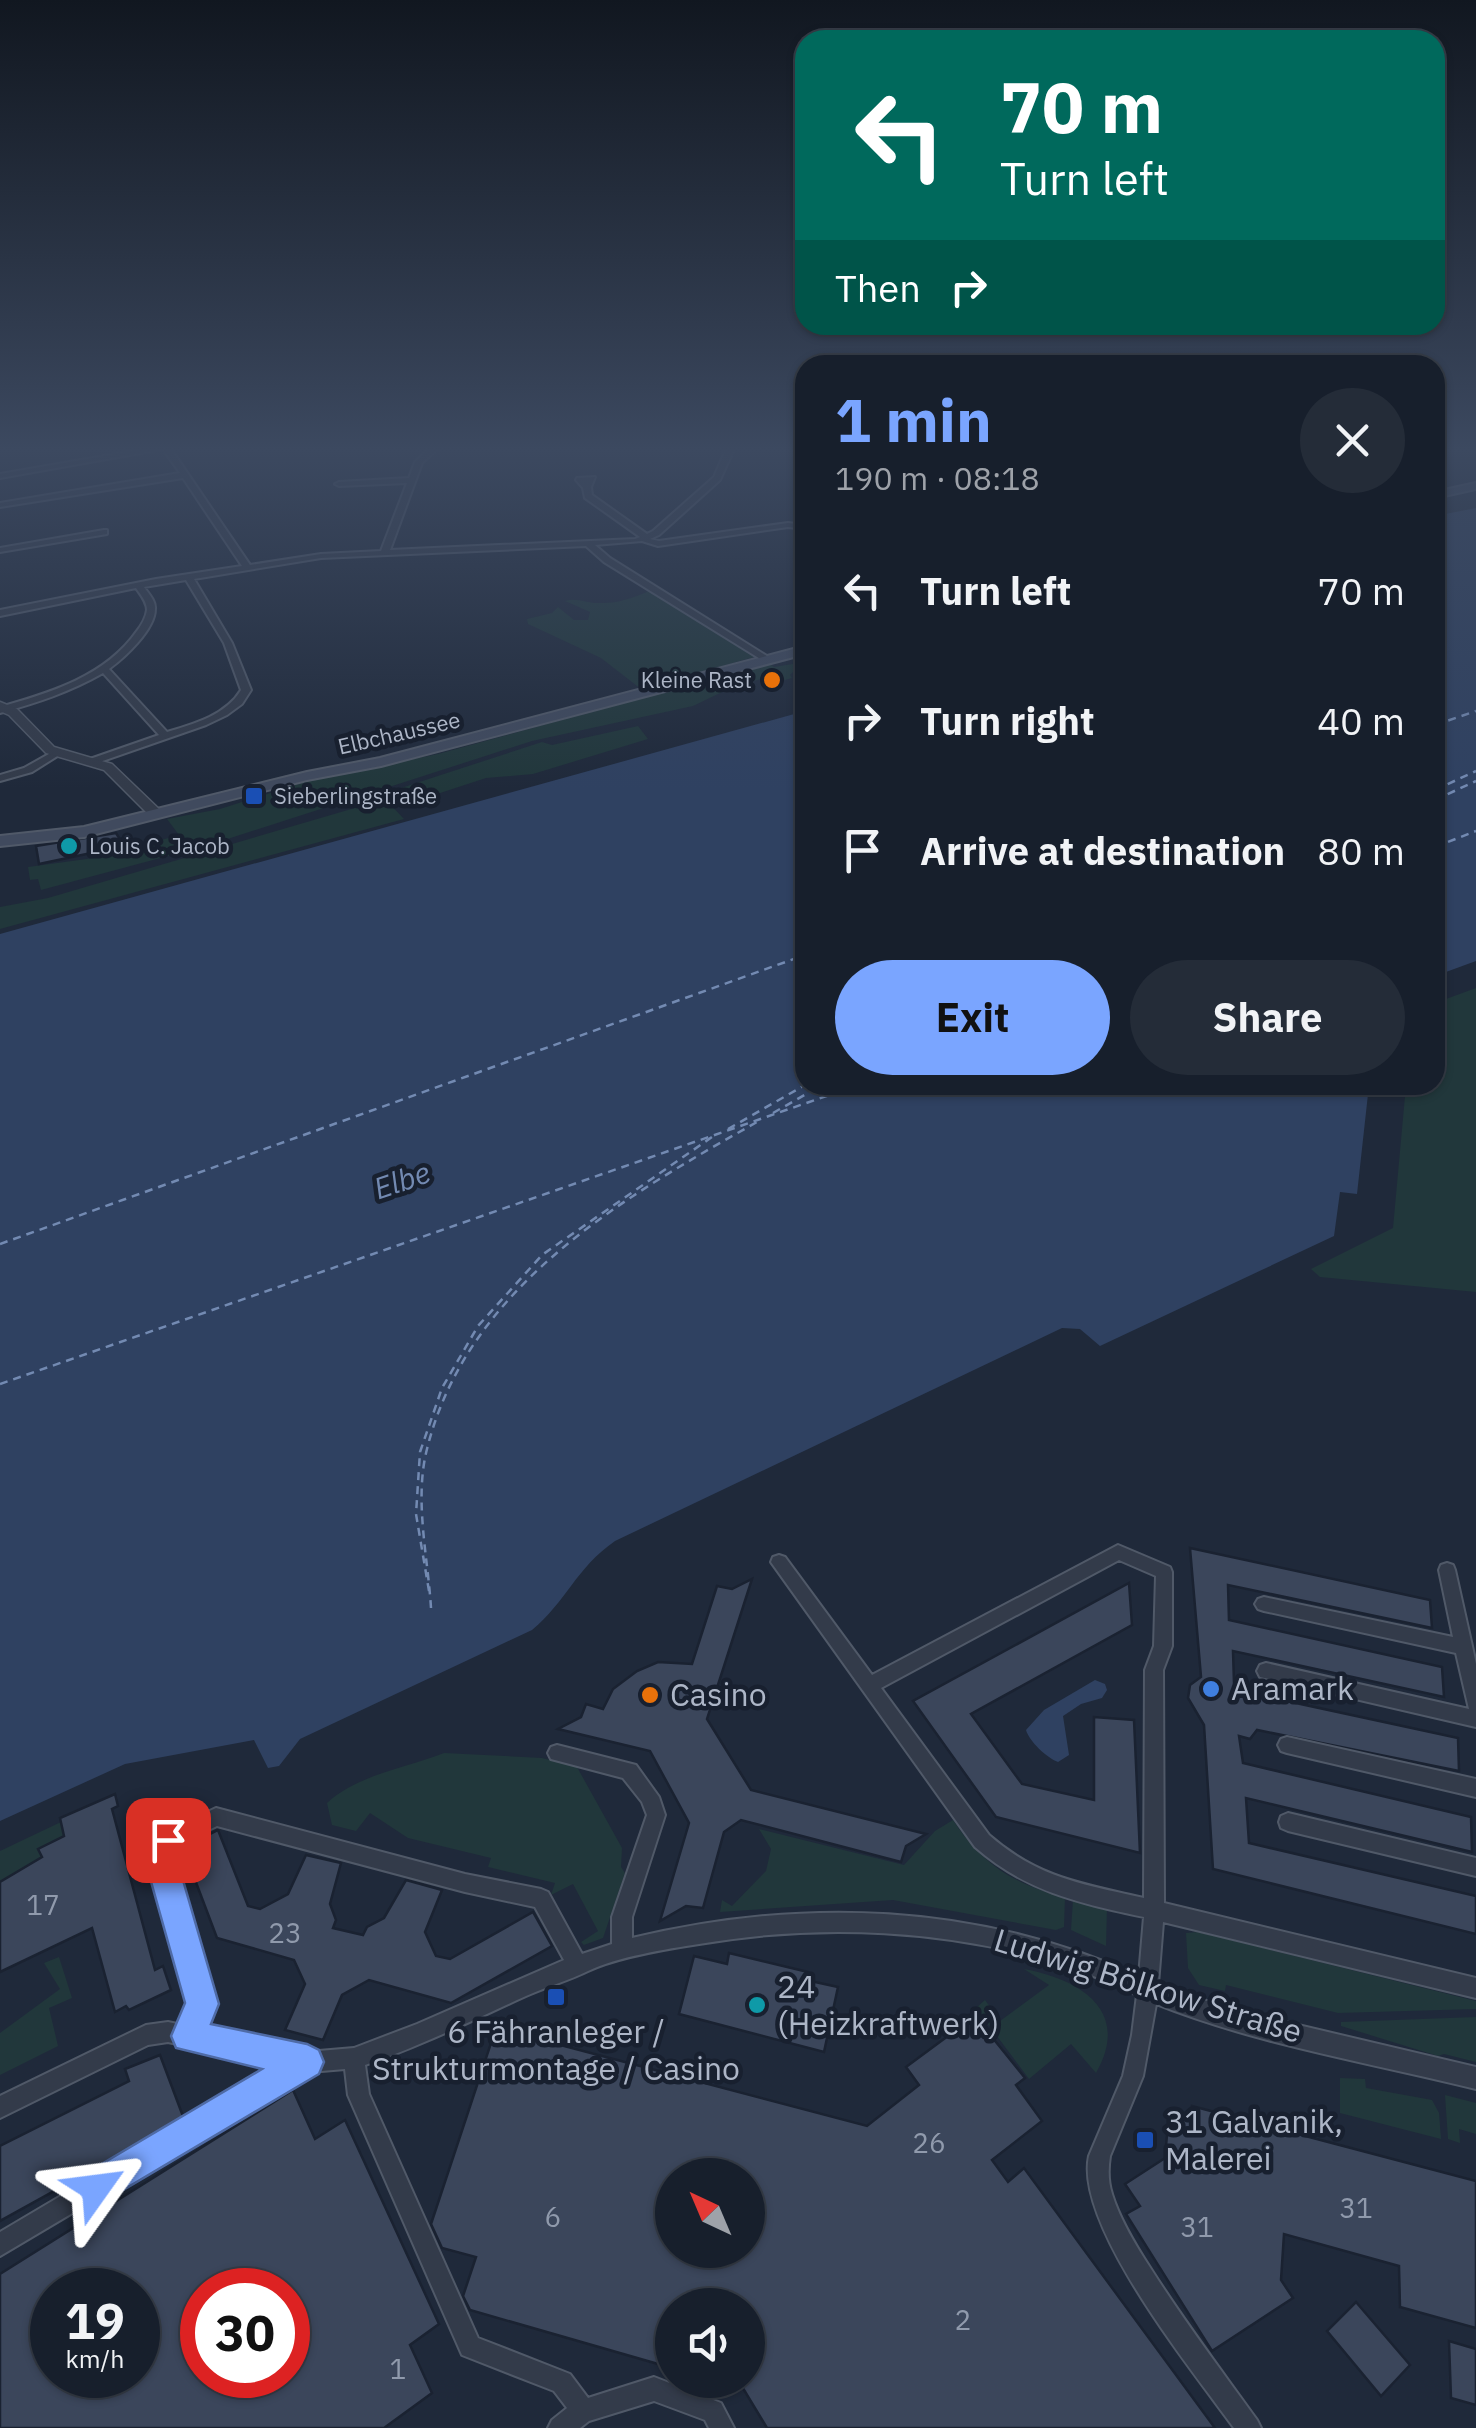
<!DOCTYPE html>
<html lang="en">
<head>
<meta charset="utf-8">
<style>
  :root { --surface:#171f2c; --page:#242c38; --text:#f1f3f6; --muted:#9ea2a9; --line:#363d48; --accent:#7aa5ff }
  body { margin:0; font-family:"IBM Plex Sans",sans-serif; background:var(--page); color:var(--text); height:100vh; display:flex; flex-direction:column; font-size:38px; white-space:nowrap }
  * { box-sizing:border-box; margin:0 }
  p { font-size:32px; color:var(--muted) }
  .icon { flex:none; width:55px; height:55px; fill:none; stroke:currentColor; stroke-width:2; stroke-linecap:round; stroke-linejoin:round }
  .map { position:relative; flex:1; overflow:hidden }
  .sheet { position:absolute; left:795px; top:355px; width:650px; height:740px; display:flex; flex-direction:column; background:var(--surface); border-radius:30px; box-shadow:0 2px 8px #0004,0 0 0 2px var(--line) }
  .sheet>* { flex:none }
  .hud { position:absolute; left:795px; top:30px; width:650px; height:305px; border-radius:30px; box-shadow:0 2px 8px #0004,0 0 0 2px var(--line); background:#00695c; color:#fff; overflow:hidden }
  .needle { width:65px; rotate:316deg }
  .controls { position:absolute; left:655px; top:2158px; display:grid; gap:20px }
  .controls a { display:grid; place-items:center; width:110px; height:110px; border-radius:50%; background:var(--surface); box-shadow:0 2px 8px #0004,0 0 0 2px var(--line); font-size:50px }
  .speed { position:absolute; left:30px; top:2268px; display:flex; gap:20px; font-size:50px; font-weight:700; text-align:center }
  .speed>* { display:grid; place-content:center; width:130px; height:130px; border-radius:50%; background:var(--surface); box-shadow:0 2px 8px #0004,0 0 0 2px var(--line); line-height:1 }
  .speed small { font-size:25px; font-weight:400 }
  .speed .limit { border:15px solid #d22; background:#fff; color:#111 }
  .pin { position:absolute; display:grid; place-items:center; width:85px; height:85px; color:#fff; margin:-42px; border-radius:20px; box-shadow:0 5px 15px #0006 }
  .me { position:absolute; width:110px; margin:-55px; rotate:59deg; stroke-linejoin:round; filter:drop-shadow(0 0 8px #0008) }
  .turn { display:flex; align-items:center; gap:35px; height:210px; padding:0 40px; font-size:45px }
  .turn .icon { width:130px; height:130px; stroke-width:2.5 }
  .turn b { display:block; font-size:70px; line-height:85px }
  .then { display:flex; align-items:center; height:95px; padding:0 40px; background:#0003; gap:20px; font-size:38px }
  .round { display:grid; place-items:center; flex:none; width:105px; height:105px; border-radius:52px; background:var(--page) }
  .head { display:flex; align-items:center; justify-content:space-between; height:170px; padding:0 40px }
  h1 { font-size:60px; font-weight:700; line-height:75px; color:var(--accent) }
  .cta { display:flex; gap:20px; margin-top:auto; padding:20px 40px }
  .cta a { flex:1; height:115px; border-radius:60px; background:var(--accent); color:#111; font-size:40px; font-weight:700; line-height:115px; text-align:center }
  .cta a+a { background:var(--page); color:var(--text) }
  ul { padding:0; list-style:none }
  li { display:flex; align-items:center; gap:30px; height:130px; padding:0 40px }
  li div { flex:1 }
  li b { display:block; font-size:38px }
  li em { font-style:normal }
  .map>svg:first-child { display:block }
</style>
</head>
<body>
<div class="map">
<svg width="1476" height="2428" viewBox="0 0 1476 2428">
  <rect width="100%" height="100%" fill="#1f293a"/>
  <g fill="#21373b">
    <path d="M649 591 754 657 641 689 601 658 528 624 527 619 552 613 558 607 574 620H588L590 612 565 601C578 597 585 603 598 603 617 604 632 598 649 591Z"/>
    <path d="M805 662V674L795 678 794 671 790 675 792 678 785 680 777 674 751 682 756 688 748 690 743 685 748 680 738 674 741 683 693 706 532 741 209 845 41 890 38 879 30 880 28 867 101 857 179 835 167 819 220 809 311 780 438 754 769 663 774 667Z"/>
    <path d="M638 726 648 739 533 774 486 778 428 797 388 802 404 819 0 929V907L48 898 382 800 398 789 542 742 552 745Z"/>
    <path d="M1476 988V1292L1320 1277 1311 1269 1393 1228 1406 1085H1435V1003Z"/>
    <path d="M444 1753 542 1758 577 1767 622 1848 621 1867 625 1873 603 1938 584 1945 581 1942 598 1931 573 1884 551 1895 555 1883 488 1867 491 1858 408 1838 370 1813 356 1831 332 1825 327 1803C357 1775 406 1768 444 1753Z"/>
    <path d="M953 1820C982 1864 1014 1885 1065 1897L1064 1927 1056 1930 893 1900 720 1912 722 1900 732 1906 766 1871 771 1849 759 1829 904 1865 935 1831Z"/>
    <path d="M61 1822 65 1836 38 1849 42 1857 0 1882V1851Z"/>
    <path d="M1073 1899 1107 1908 1106 1946 1071 1930Z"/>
    <path d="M1198 1932 1476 2001V2009L1338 2013 1226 1985 1225 1991 1199 1985 1188 1968 1186 1933Z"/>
    <path d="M59 1957 72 1998 49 2008 58 2046 0 2075V2033L60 1989 44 1963Z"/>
    <path d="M1024 1969C1079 1979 1132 2010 1096 2073L1071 2044 1029 2079 976 2008 985 2000 1000 2021 1049 1985Z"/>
    <path d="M1476 2017V2062L1444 2054 1438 2056 1341 2026V2022Z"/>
    <path d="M1340 2078 1365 2079 1366 2088 1432 2100 1439 2113 1441 2139 1340 2113Z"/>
    <path d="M1445 2095 1476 2103V2134L1459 2129 1460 2143 1448 2139Z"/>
  </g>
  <g fill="#2f4161">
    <path d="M1476 508V961L1435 976V516Z"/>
    <path d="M805 711V1085H1369L1357 1194 1340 1192 1334 1236 1100 1346 1080 1329 1062 1328 615 1541C576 1568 566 1602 532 1630L300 1739 279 1766 268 1768 254 1740 125 1764 0 1821V934Z"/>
    <path d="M1095 1680 1105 1684 1107 1690 1102 1698 1081 1704 1063 1716 1069 1755 1058 1762C1047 1758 1029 1741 1026 1730L1044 1710Z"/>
  </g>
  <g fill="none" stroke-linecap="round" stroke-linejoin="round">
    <g stroke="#738ab2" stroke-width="2.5" stroke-dasharray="8 6" stroke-linecap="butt">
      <path d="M1435 725 1476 711"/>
      <path d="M1435 790 1476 771"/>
      <path d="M1435 800 1476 781"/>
      <path d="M1435 847 1476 831"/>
      <path d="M773 1113 822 1085"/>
      <path d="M728 1129 805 1085"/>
      <path d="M0 1244 805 955"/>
      <path d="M0 1384 858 1085"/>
      <path d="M429 1591 416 1514 420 1452 442 1388 478 1326 542 1255 712 1137"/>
      <path d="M431 1608C428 1557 414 1500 427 1449 467 1287 622 1198 757 1122"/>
    </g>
  </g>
  <g fill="#3b465b" stroke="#1a2231" stroke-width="2.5" fill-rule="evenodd">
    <path d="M116 833 121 841 96 848V852L39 864 36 846Z"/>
    <path d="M1190 1548 1430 1600 1432 1628 1228 1585 1229 1620 1442 1667 1444 1697 1233 1651 1234 1683 1245 1692 1458 1738 1459 1771 1257 1730 1250 1739 1239 1736 1243 1763 1471 1817 1472 1852 1246 1798 1249 1843 1476 1896V1934L1213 1869 1204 1725 1188 1698 1190 1685 1201 1677Z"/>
    <path d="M752 1579 707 1719 751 1790 926 1834 906 1846 901 1862 741 1820 724 1832 703 1908 686 1906 660 1921 689 1823 650 1751 558 1729 581 1717 586 1704 603 1709 613 1689 637 1671 658 1662 692 1664 717 1586 732 1589Z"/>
    <path d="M1129 1583 1132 1625 971 1714 1022 1784 1094 1800V1717L1134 1720 1140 1853 996 1817 913 1701Z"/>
    <path d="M115 1794 118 1806 112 1809 155 1970 163 1966 171 1990 129 2010 126 2006 115 2012 92 1928 0 1972V1882L42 1857 38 1849 64 1836 60 1818Z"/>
    <path d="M218 1830 248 1906 260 1909 288 1894 306 1855 341 1863 330 1904 336 1920 333 1928 363 1935 367 1927 384 1918 406 1880 442 1890 425 1932 436 1956 450 1959 533 1912 552 1946 451 2003 369 1980 342 1995 323 2040 285 2030 305 1984 294 1960 217 1938 183 1848Z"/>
    <path d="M729 1953 808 1972 806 1980 838 1987 824 2052 679 2014 694 1956 727 1964Z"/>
    <path d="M975 2016 1025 2078 1016 2085 1042 2121 992 2160 1008 2182 1024 2168 1215 2428H767L738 2380H748V2305H672V2368L470 2310 463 2296 476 2257 442 2248 431 2224 496 2028 867 2126 919 2085 906 2067ZM672 2175H748V2250H672Z"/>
    <path d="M160 2055 184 2119 0 2221V2146L129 2081 125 2069Z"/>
    <path d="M293 2090 315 2139 345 2120 439 2324 410 2345 432 2393 384 2428H0V2274ZM52 2290H138V2375H52ZM202 2290H288V2375H202Z"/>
    <path d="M1192 2106 1476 2181V2328L1400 2307 1399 2266 1284 2234 1281 2280 1293 2298 1212 2351 1126 2214 1140 2206 1125 2184 1165 2158 1169 2112 1191 2120Z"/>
    <path d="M1356 2302 1410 2365 1381 2396 1327 2331Z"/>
    <path d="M1449 2341 1476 2349V2405L1451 2398Z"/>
  </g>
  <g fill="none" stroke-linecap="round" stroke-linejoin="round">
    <g stroke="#505968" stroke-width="4">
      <g id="minor">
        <path d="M145 449H163L0 478V474Z"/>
        <path d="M163 449H171L250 565 321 554 381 551 407 483 339 486 335 484 339 482 409 478 415 462 429 449H437L422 463 390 550 635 539 640 537 585 498 583 488 576 480 577 478 595 477 591 487 592 495 647 534 653 531 714 477 726 449H734L720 480 659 535 650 539 659 541 788 523 805 525V529L788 527 658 546 642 541 595 545 610 558 770 658 772 660 767 663 604 562 586 546 321 558 194 579 232 643 251 690 242 704 227 715 206 725 94 764 90 763V759L159 735 103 673C70 692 36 703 0 713V707C50 693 106 676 137 631 141 626 146 617 147 610 147 602 141 595 136 588L0 616V610L156 579 242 566 183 478 0 507V503L180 473ZM186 580 224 643 241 690C226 715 194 724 167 732L109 669C124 658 155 630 155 609 156 601 148 593 144 587Z"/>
        <path d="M104 530H107V534L0 552V548Z"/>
        <path d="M56 750 59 751V755L32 772 0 781V775L24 768Z"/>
        <path d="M1118 1545 1170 1567 1172 1572V1646L1163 1670 1164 1903 1476 1978V1998L1163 1922 1158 1984 1189 1996 1260 2016 1476 2067V2089C1371 2063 1256 2044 1156 2004L1143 2076 1110 2156C1108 2169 1108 2182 1112 2194 1120 2220 1136 2246 1151 2269 1184 2321 1221 2370 1257 2420L1261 2428H1234C1193 2371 1074 2225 1089 2156L1123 2076 1132 2035 1137 1995C1114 1985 1091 1974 1067 1966 949 1929 820 1923 699 1944 666 1949 617 1957 588 1971 570 1980 546 1987 526 1996 473 2020 421 2046 365 2065L369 2094 478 2338 570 2374 588 2398 654 2377 721 2403 734 2428H709L705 2420 654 2401 589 2421 580 2428H548L552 2420 567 2408 554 2391 462 2355 348 2095 345 2069 310 2072 0 2256V2232L280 2066 168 2042 148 2045 0 2118V2096L146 2025 168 2022 182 2025 192 2004 149 1853 161 1834 216 1808 465 1874 541 1889 548 1892 582 1954 612 1944V1917L647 1815 642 1802 623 1778 551 1759 548 1753 551 1747 557 1745 636 1765 659 1797 665 1815 632 1917V1938C803 1897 977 1903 1139 1976L1144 1917C1080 1903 1026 1892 975 1847L771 1562 773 1557 779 1555 785 1557 872 1675ZM1119 1560 1156 1576 1154 1646 1145 1670 1144 1898C1083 1884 1038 1878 989 1835L881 1688ZM217 1826 465 1892 535 1907 564 1960 417 2024 354 2048 307 2052 202 2029 212 2004 169 1855 175 1846Z"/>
        <path d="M1447 1563 1453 1565 1455 1570 1476 1664V1727L1260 1677 1257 1671 1260 1665 1266 1663 1469 1709 1456 1653 1264 1611 1258 1609 1255 1604 1258 1599 1264 1597 1453 1637 1439 1570 1441 1565Z"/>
        <path d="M1287 1737 1476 1779V1797L1287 1753 1281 1751 1278 1745 1281 1739Z"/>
        <path d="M1288 1813 1476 1858V1876L1288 1831 1281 1828 1279 1822 1281 1816Z"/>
      </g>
    </g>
    <g stroke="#505968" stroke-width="3">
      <path id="tertiary" d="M0 702 17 709 54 747 112 764 161 811V817H151L104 770 46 753 9 715 0 711Z"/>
    </g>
    <g stroke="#505968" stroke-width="4">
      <g id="secondary">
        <path d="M1476 483V489L1435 498V492Z"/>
        <path d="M805 646V654L381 766 307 780 84 837 0 846V836L84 827 307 772 380 758Z"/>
      </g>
    </g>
    <use href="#minor" fill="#333b4a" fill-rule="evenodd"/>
    <use href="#tertiary" fill="#333b4a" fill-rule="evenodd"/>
    <use href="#secondary" fill="#404a5e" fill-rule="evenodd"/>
  </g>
  <linearGradient id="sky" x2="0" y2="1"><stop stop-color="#111720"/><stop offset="0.57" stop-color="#3c4960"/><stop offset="1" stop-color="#3c4960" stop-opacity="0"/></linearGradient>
  <rect width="1476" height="789" fill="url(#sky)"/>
  <path fill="#7aa5ff" stroke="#4f6ba6" stroke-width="2.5" d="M168 1825 179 1829 183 1840 176 1856 219 2004 211 2024 307 2044 319 2050 324 2062 319 2074 96 2206 83 2201 78 2188 83 2175 262 2069 176 2048 171 2036 185 2003 143 1853 157 1829Z"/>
  <g fill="#e8710a" stroke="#18202f" stroke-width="4">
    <circle cx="772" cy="680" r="10"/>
    <circle cx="650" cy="1695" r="10"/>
  </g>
  <g fill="#1a4fb4" stroke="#18202f" stroke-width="4">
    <rect x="244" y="786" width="20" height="20" rx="5"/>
    <rect x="546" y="1987" width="20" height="20" rx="5"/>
    <rect x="1135" y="2130" width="20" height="20" rx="5"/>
  </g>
  <g fill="#0f9aa8" stroke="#18202f" stroke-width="4">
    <circle cx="69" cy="846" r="10"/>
    <circle cx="757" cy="2005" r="10"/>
  </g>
  <circle fill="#3f7fe0" stroke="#18202f" stroke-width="4" cx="1211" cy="1689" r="10"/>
  <g text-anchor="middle" stroke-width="9" stroke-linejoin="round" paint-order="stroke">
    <g font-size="22" fill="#adb6c7" stroke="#18202f" text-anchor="start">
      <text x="752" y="688" text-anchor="end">Kleine Rast</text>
      <text x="274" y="804">Sieberlingstraße</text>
      <text x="89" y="854">Louis C. Jacob</text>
    </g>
    <g font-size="22" fill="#adb6c7" stroke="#18202f">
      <text transform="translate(399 733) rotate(-13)" y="8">Elbchaussee</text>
    </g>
    <g font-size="28" fill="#909aac">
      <text x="43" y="1915">17</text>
      <text x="285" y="1943">23</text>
      <text x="929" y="2153">26</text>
      <text x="1356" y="2218">31</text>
      <text x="553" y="2227">6</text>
      <text x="1197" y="2237">31</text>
      <text x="963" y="2330">2</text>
      <text x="398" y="2379">1</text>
    </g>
    <g font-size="30" font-style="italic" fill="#738ab2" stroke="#18202f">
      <text transform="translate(402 1181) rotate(-19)" y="10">Elbe</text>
    </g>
    <g font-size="32" fill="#adb6c7" stroke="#18202f" text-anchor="start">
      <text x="1231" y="1700">Aramark</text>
      <text x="670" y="1706">Casino</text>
      <text x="777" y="1998">24<tspan x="777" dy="37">(Heizkraftwerk)</tspan></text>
      <text x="556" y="2043" text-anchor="middle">6 Fähranleger /<tspan x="556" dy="37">Strukturmontage / Casino</tspan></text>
      <text x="1165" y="2133">31 Galvanik,<tspan x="1165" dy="37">Malerei</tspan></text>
    </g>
    <g font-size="32" fill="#adb6c7" stroke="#18202f">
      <text transform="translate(1148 1986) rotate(17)" y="11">Ludwig Bölkow Straße</text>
    </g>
  </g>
</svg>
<div class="controls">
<a><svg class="needle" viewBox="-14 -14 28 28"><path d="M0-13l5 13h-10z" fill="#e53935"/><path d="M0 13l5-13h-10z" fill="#9ea2a9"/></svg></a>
<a><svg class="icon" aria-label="sound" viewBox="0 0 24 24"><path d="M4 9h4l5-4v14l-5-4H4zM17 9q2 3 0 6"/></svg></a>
</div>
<div class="speed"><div>19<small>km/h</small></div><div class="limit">30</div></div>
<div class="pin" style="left:168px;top:1840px;background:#d93025"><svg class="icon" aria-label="arrive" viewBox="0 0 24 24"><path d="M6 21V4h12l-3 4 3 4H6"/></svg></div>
<svg class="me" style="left:96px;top:2188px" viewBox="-20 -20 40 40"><path d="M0-17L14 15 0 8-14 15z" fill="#7aa5ff" stroke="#fff" stroke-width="4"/></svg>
<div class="hud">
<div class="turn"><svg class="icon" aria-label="left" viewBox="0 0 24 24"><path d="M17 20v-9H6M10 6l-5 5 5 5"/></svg><div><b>70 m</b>Turn left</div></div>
<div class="then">Then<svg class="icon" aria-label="right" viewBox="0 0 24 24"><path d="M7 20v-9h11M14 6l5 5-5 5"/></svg></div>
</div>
<section class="sheet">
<div class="head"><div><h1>1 min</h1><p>190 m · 08:18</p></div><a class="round"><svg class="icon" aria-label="close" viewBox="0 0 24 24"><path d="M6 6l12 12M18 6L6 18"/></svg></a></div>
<ul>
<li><svg class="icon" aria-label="left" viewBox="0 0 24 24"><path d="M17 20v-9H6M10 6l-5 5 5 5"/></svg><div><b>Turn left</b></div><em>70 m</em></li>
<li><svg class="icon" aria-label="right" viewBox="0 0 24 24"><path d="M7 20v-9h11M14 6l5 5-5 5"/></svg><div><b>Turn right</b></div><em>40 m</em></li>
<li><svg class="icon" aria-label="arrive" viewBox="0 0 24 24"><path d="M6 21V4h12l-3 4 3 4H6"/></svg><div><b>Arrive at destination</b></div><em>80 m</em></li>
</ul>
<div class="cta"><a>Exit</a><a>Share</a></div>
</section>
</div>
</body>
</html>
